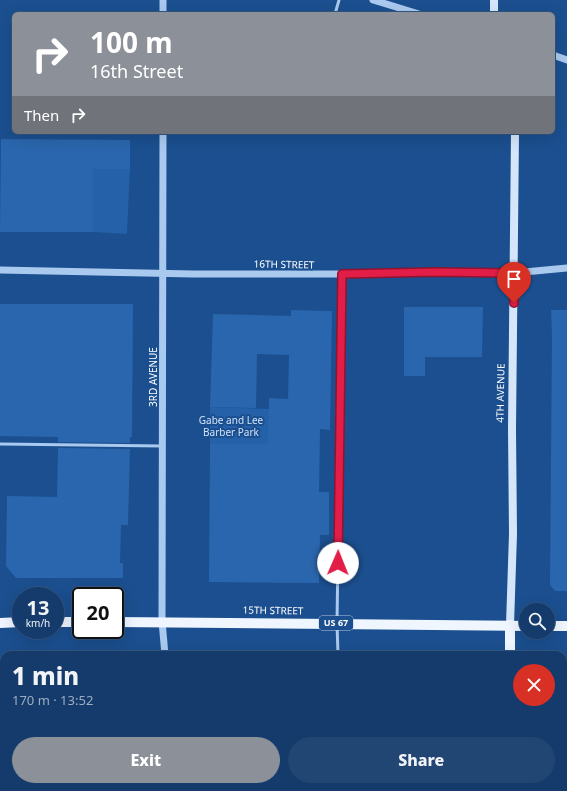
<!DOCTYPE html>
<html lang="en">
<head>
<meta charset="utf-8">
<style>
  :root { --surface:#143b6b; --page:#214673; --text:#f1f3f6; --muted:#9dadc1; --line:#33557e; --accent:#8c9099 }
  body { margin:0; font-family:"Noto Sans",sans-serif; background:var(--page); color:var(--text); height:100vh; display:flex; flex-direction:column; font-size:15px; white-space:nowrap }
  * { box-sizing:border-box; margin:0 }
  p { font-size:13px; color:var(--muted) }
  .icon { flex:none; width:22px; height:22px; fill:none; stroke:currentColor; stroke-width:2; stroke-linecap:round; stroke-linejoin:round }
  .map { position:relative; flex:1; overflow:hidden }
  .drawer { position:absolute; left:0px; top:651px; width:567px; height:140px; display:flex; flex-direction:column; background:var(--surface); border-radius:12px 12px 0 0; box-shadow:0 4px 16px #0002,0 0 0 1px var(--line) }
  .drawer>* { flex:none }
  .banner { position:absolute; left:12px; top:12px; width:543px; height:122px; border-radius:6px; box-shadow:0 4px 16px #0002,0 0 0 1px var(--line); background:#8c9099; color:#fff; overflow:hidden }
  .buttons { position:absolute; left:519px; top:603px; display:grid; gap:8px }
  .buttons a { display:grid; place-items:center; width:36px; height:36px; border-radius:50%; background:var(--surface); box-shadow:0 4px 16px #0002,0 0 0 1px var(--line); font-size:20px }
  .speed { position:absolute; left:12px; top:587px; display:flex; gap:8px; font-size:20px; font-weight:700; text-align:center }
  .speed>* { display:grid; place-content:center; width:52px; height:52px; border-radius:50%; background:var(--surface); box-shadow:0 4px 16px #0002,0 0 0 1px var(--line); line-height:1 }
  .speed small { font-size:10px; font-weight:400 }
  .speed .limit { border:2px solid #111; border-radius:6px; background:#fff; color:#111 }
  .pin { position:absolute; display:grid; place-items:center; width:34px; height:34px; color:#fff; margin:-41px -17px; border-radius:50% 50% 50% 0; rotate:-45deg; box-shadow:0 0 4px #0007 }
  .pin .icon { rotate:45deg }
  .me { position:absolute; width:44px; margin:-22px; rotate:1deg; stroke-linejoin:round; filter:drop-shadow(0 0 3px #0008) }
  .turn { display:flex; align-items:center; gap:14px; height:84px; padding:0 12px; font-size:18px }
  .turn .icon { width:52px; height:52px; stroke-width:2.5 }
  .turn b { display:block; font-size:28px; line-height:34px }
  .then { display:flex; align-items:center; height:38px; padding:0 12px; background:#0003; gap:8px; font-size:15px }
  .round { display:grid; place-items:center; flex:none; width:42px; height:42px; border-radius:21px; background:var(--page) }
  .summary { display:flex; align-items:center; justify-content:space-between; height:68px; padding:0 12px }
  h1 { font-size:24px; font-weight:800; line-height:30px }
  .button { display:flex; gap:8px; margin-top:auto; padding:8px 12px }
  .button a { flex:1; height:46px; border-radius:24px; background:var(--accent); color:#fff; font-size:16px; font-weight:800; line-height:46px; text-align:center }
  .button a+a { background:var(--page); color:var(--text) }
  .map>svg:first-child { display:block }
</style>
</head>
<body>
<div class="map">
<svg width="567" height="791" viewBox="0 0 567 791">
  <rect width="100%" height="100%" fill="#1b4f8f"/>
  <g fill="#2461a8">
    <path d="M93 169H130L127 234 93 232Z"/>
    <path d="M210 407 269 409 277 444H210Z"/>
  </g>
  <g fill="#2a66ad">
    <path d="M1 139 130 140V169H93V232H0Z"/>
    <path d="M0 304H133L132 437H130V443L58 442V437L0 436Z"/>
    <path d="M404 307H483L482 357H425V376H404Z"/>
    <path d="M291 310 332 311 330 430 320 429 319 492H329V535H320L319 583 209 582 210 444H268L269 398 288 399 289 355 257 354 256 408 210 407 213 314 291 316Z"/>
    <path d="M551 310H567V591H555L550 585 552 336Z"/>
    <path d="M58 448 130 449 128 525H121L120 563H123V578H16L6 566 7 496 57 497Z"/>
  </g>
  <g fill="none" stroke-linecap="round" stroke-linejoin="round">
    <g stroke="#a9c9ee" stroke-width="3">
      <path d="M335 14 339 0"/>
      <path d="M0 444 162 446"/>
      <path d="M338 655 337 623 342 275"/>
      <path d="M563 717H567"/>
      <path d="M563 756H567"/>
      <path d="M338 791V787"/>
    </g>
    <g stroke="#a9c9ee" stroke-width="7">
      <path d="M163 0V14"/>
      <path d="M373 0 419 14"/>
      <path d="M553 55 567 60"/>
      <path d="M163 132 162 621 165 655"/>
      <path d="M0 270 193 274H365L435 272 514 273 567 268"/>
      <path d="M164 791V787"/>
    </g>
    <g stroke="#d6e6fa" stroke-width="8">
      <path d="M494 0V14"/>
      <path d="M510 625 513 534 512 430 515 132"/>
    </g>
    <g stroke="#f0f6ff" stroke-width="10">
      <path d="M55 622H81"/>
      <path d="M115 622 526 626"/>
      <path d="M0 623 21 622"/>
      <path d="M510 625V655"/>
      <path d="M548 626H567"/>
      <path d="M510 791V787"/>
    </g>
  </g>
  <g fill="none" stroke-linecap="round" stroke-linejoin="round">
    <g stroke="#92132f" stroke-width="10">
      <path id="route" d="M338 563 342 274 435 272 514 273V303"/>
    </g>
    <use href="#route" stroke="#e11d48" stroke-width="7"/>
  </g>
  <g text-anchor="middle" stroke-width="4" stroke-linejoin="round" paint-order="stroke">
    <rect fill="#1b4f8f" stroke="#bbcadd" stroke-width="1" x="319" y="616" width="34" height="14" rx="3"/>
    <g font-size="9" font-weight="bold" fill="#fff">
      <text x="336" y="626">US 67</text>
    </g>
    <g font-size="10" fill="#fff" stroke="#1b4f8f">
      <text transform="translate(284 264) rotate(1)" y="4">16TH STREET</text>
      <text transform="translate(153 377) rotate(-90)" y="4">3RD AVENUE</text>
      <text transform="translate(500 393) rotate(-89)" y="4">4TH AVENUE</text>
      <text transform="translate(273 610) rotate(1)" y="4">15TH STREET</text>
    </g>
    <g font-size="10" fill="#cfe3fa" stroke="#1b4f8f">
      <text x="231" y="424">Gabe and Lee<tspan x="231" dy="12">Barber Park</tspan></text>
    </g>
  </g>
</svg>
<div class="buttons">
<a><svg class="icon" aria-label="search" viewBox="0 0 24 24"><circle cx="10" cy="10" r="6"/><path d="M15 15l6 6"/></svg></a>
</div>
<div class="speed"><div>13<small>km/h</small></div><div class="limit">20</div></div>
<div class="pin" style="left:514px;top:303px;background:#d93025"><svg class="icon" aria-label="arrive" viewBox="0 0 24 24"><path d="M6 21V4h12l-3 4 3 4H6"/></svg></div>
<svg class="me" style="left:338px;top:563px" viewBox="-20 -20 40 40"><circle r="19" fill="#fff"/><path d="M0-13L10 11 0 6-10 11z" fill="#e11d48"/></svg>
<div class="banner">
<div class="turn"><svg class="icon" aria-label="right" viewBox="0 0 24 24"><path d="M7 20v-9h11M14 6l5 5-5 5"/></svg><div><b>100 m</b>16th Street</div></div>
<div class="then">Then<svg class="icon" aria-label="right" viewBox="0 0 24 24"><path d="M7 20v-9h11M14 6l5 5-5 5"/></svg></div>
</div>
<section class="drawer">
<div class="summary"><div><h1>1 min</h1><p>170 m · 13:52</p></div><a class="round" style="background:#d93025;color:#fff"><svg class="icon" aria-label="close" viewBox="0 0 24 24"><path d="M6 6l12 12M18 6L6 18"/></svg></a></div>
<div class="button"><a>Exit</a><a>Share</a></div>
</section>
</div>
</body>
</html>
